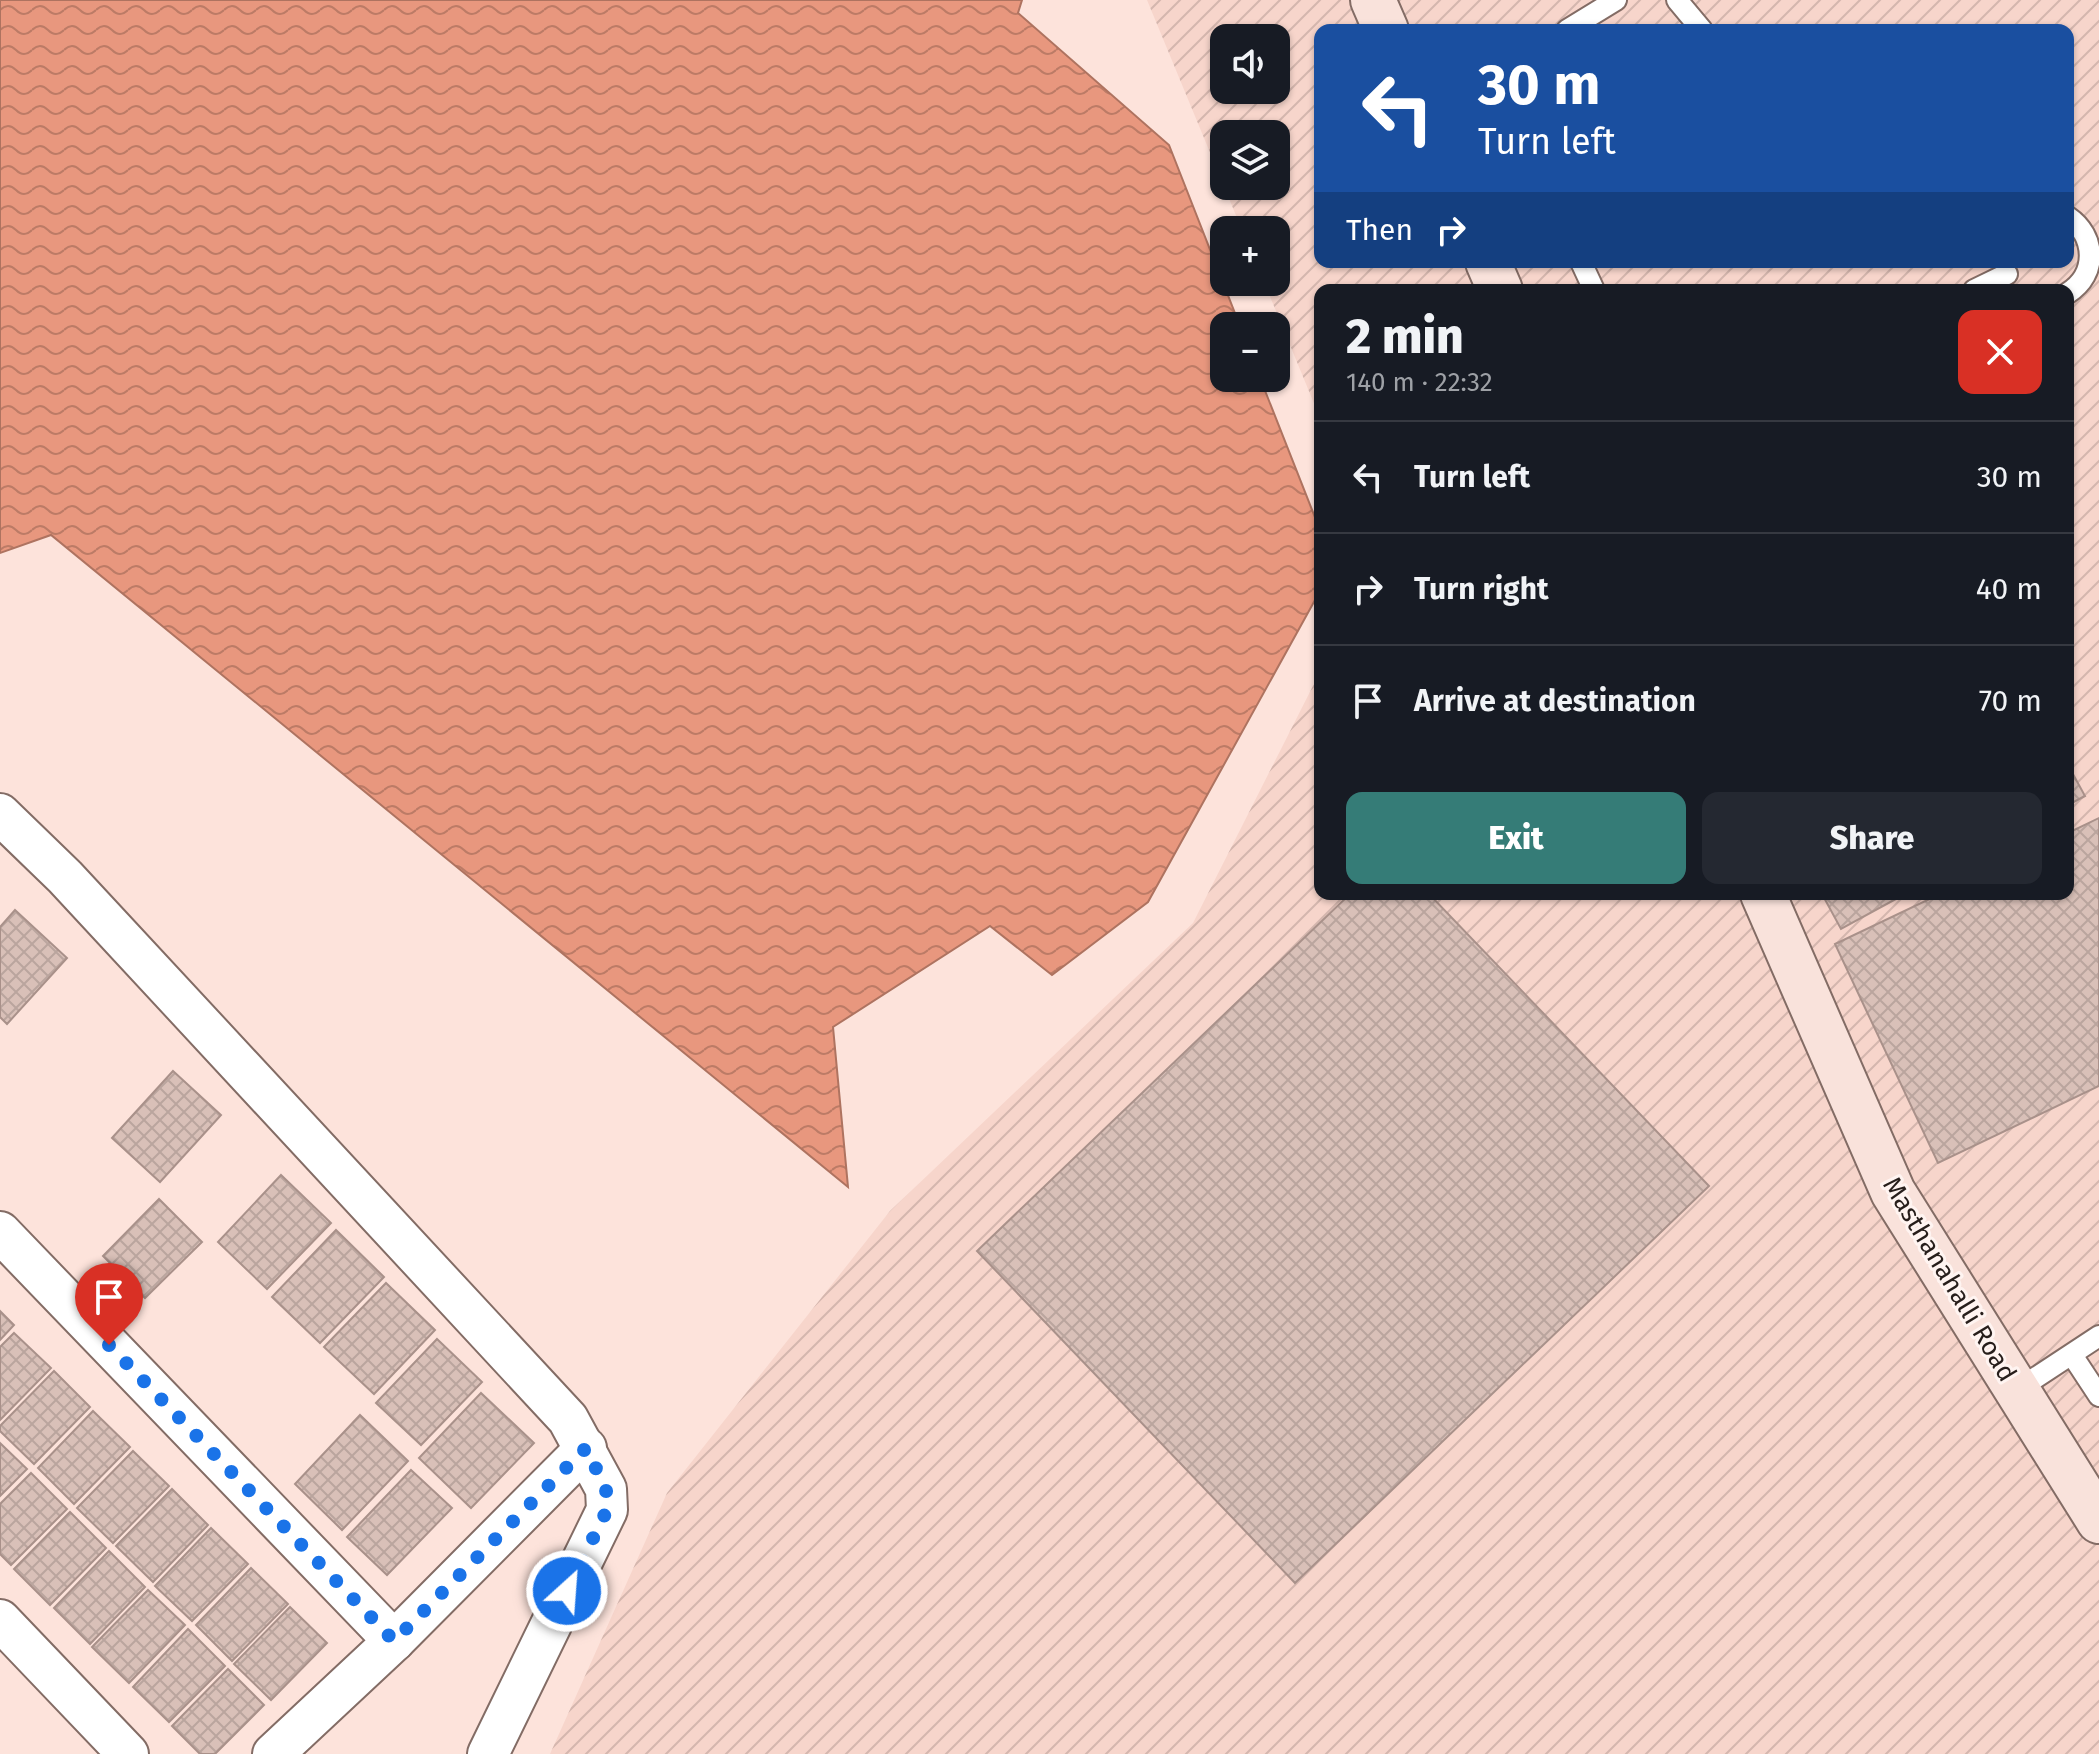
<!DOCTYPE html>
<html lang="en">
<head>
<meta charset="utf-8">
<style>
  :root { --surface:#171b24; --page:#242831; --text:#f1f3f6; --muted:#9ea1a6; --line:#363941; --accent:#357c77 }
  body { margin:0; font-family:"Fira Sans",sans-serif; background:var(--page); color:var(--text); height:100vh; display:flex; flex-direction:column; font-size:30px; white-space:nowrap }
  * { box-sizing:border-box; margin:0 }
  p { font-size:26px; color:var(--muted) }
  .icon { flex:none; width:44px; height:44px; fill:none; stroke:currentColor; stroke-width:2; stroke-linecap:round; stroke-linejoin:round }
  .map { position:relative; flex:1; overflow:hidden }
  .sheet { position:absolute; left:1314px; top:284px; width:760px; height:616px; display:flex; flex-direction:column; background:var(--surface); border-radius:16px; box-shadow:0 2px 6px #0004 }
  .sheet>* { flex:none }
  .hud { position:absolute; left:1314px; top:24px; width:760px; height:244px; border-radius:16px; box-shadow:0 2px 6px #0004; background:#1a4fa0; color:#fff; overflow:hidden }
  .controls { position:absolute; left:1210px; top:24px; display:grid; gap:16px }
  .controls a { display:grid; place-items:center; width:80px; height:80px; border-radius:16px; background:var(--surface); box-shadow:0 2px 6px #0004; font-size:40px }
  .pin { position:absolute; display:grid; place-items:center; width:68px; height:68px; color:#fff; margin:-82px -34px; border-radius:50% 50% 50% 0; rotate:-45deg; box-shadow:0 0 8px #0007 }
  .pin .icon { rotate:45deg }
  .me { position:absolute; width:88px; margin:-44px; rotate:26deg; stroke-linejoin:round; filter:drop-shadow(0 0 6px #0008) }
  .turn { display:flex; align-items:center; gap:28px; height:168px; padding:0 32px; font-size:36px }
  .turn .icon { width:104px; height:104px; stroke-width:2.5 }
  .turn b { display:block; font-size:56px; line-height:68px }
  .then { display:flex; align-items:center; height:76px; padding:0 32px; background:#0003; gap:16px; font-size:30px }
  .round { display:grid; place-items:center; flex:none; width:84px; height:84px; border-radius:16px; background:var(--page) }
  .head { display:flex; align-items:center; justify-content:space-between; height:136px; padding:0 32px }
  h1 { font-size:48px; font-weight:800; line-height:60px }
  .cta { display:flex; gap:16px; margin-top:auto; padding:16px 32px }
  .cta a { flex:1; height:92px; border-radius:16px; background:var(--accent); color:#fff; font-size:32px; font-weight:800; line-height:92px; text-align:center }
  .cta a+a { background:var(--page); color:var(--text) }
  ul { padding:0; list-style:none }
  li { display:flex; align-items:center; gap:24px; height:112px; padding:0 32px; border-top:2px solid var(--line) }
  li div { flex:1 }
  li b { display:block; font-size:30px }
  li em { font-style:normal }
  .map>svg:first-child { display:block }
</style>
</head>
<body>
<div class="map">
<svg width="2099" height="1754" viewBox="0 0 2099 1754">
  <defs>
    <pattern id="industrial-furrows" width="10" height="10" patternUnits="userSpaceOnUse" patternTransform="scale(2)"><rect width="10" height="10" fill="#f7d5cb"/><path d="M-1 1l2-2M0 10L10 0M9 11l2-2" fill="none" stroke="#d4b6ae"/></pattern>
    <pattern id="water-waves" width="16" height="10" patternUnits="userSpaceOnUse" patternTransform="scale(2)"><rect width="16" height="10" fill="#e8977e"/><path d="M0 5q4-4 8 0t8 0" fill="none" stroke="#bc7b66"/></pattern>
    <pattern id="building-cross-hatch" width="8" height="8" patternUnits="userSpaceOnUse" patternTransform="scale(2)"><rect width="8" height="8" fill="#d9c0b8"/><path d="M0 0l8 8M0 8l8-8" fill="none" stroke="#baa59e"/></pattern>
  </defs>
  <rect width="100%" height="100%" fill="#fde3db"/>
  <path fill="url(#industrial-furrows)" fill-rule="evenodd" d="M1147 0H2099V1754H550L667 1493 890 1211 1193 923 1320 672V894H2068V290H1320V418L1264 282H1276V230H1242ZM1320 30H2068V262H1320ZM1224 38H1276V90H1224ZM1224 134H1276V186H1224Z"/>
  <path fill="url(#water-waves)" stroke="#ae7360" stroke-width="2" d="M0 0H1022L1018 13 1169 145 1240 326H1224V378H1260L1320 530V591L1148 902 1052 975 990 926 833 1027 848 1187 51 535 0 553Z"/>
  <g fill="url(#building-cross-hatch)" stroke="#a9918a" stroke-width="2">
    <path d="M2068 765 2085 796 2068 805Z"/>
    <path d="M2099 818V1086L1938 1163 1835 944 1940 894H2068V833Z"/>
    <path d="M1350 894H1429L1709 1186 1295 1583 977 1251Z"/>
    <path d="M1822 894H1905L1841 929Z"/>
    <path d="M15 910 67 958 7 1024 0 1017V927Z"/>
    <path d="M173 1071 221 1115 160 1182 112 1138Z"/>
    <path d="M281 1175 331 1223 267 1289 218 1242Z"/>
    <path d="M159 1199 202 1242 145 1298 103 1256Z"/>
    <path d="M336 1230 384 1277 320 1343 272 1297Z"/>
    <path d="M386 1283 435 1330 374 1394 324 1347Z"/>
    <path d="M0 1311 14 1325 0 1340Z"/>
    <path d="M14 1333 51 1368 0 1420V1347Z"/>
    <path d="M437 1339 482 1382 421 1445 376 1403Z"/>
    <path d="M54 1371 90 1407 34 1464 0 1431V1426Z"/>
    <path d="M481 1393 534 1443 471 1508 419 1458Z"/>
    <path d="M93 1411 130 1447 74 1504 38 1468Z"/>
    <path d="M360 1415 408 1461 342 1530 295 1484Z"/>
    <path d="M0 1443 27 1469 0 1496Z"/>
    <path d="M133 1451 169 1486 113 1543 77 1508Z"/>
    <path d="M411 1470 452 1508 387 1575 347 1537Z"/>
    <path d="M31 1473 67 1509 11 1565 0 1554V1504Z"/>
    <path d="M172 1489 208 1525 153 1582 116 1546Z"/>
    <path d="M70 1512 106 1548 50 1605 14 1569Z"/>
    <path d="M211 1528 248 1564 192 1621 155 1586Z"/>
    <path d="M109 1551 145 1587 90 1644 54 1608Z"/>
    <path d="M251 1568 288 1604 232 1661 196 1625Z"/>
    <path d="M148 1590 185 1625 129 1683 92 1647Z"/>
    <path d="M290 1607 327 1643 271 1700 234 1664Z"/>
    <path d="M188 1629 225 1666 169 1722 133 1687Z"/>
    <path d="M228 1669 264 1705 215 1754H200L172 1726Z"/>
  </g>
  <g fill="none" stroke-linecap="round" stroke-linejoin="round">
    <g stroke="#836c65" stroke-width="24">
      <g id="lane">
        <path d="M1677 0 1702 30"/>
        <path d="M1567 30 1616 0"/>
        <path d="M2068 217C2096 236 2098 274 2068 293"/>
        <path d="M1581 262 1594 290"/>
        <path d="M1974 290 2007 274"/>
        <path d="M2072 1355 2099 1396"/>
        <path d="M2017 1390 2099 1336"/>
      </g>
    </g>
    <g stroke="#836c65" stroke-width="44">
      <g id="street">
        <path d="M0 814 65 877 568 1419 606 1489 607 1510 488 1754"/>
        <path d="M0 1232 394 1641"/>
        <path d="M0 1620 128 1754"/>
        <path d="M273 1754 394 1641 586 1448"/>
      </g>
    </g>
    <g stroke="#836c65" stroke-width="48">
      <g id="secondary">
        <path d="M1373 0 1386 30"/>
        <path d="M1488 262 1500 290"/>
        <path d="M1763 894 1893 1192 2099 1521"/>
      </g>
    </g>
    <use href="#lane" stroke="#fff" stroke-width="20"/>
    <use href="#street" stroke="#fff" stroke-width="40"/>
    <use href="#secondary" stroke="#f9e2db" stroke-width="44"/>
  </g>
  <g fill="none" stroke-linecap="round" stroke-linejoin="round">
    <path stroke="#1a73e8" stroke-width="14" stroke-dasharray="0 25.2" d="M109 1345 394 1641 586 1448 606 1489 607 1510 567 1591"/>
  </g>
  <g text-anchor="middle" stroke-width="6" stroke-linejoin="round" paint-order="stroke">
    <g font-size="26" fill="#271e1b" stroke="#fff4f1">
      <text transform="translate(1950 1279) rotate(59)" y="9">Masthanahalli Road</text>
    </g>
  </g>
</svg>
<div class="controls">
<a><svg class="icon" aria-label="sound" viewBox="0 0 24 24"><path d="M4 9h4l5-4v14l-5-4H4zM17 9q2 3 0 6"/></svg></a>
<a><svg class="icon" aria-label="layers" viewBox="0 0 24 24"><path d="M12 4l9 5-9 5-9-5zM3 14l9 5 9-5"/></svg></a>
<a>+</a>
<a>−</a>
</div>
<div class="pin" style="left:109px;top:1345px;background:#d93025"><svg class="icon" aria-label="arrive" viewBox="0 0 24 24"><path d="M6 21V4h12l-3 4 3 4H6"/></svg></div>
<svg class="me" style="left:567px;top:1591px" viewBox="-20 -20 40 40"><circle r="17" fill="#1a73e8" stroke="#fff" stroke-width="3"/><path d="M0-11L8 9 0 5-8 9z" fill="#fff"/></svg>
<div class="hud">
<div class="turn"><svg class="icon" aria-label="left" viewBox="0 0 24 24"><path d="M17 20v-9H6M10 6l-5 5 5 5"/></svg><div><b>30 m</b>Turn left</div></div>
<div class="then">Then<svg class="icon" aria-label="right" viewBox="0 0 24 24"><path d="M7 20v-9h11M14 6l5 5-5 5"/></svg></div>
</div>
<section class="sheet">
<div class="head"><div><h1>2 min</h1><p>140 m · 22:32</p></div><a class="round" style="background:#d93025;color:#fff"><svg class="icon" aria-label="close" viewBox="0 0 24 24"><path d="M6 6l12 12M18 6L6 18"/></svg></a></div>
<ul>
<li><svg class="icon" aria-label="left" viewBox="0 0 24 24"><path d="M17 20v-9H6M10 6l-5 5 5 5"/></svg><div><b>Turn left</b></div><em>30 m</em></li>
<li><svg class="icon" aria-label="right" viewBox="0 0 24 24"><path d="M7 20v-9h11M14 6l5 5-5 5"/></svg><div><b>Turn right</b></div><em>40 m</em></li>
<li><svg class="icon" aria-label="arrive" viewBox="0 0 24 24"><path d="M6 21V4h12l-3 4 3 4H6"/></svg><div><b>Arrive at destination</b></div><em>70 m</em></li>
</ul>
<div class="cta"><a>Exit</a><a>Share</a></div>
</section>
</div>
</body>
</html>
